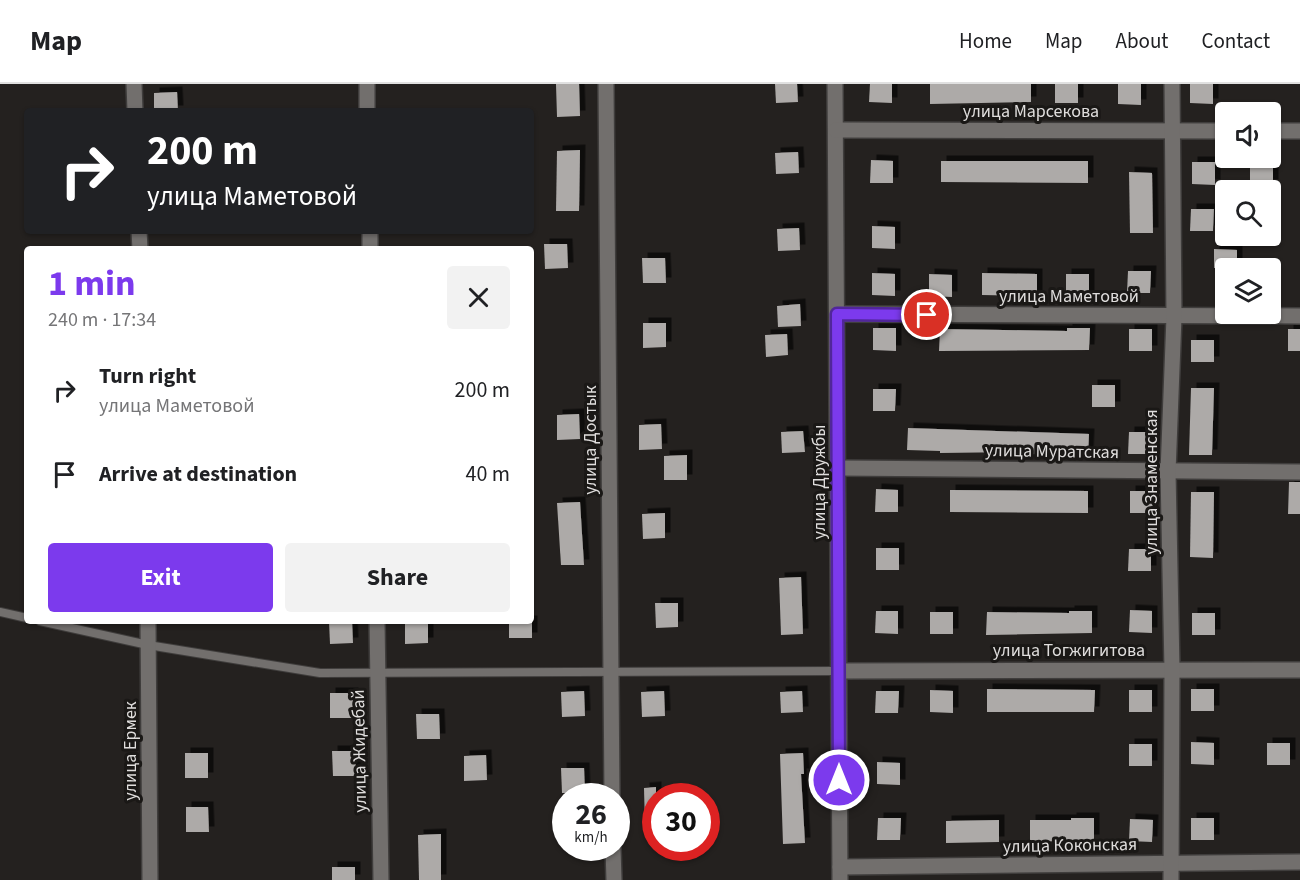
<!DOCTYPE html>
<html lang="en">
<head>
<meta charset="utf-8">
<style>
  :root { --surface:#fff; --page:#f2f2f2; --text:#202124; --muted:#757577; --line:#e0e0e0; --accent:#7c3aed }
  body { margin:0; font-family:"Source Sans 3",sans-serif; background:var(--page); color:var(--text); height:100vh; display:flex; flex-direction:column; font-size:22px; white-space:nowrap }
  * { box-sizing:border-box; margin:0 }
  p { font-size:20px; color:var(--muted) }
  .icon { flex:none; width:33px; height:33px; fill:none; stroke:currentColor; stroke-width:2; stroke-linecap:round; stroke-linejoin:round }
  .map { position:relative; flex:1; overflow:hidden }
  .details { position:absolute; left:24px; top:162px; width:510px; height:378px; display:flex; flex-direction:column; background:var(--surface); border-radius:6px; box-shadow:0 2px 4px #0004 }
  .details>* { flex:none }
  .guide { position:absolute; left:24px; top:24px; width:510px; height:126px; border-radius:6px; box-shadow:0 2px 4px #0004; background:#202124; color:#fff; overflow:hidden }
  .fabs { position:absolute; left:1215px; top:18px; display:grid; gap:12px }
  .fabs a { display:grid; place-items:center; width:66px; height:66px; border-radius:6px; background:var(--surface); box-shadow:0 2px 4px #0004; font-size:30px }
  .speed { position:absolute; left:552px; top:699px; display:flex; gap:12px; font-size:30px; font-weight:700; text-align:center }
  .speed>* { display:grid; place-content:center; width:78px; height:78px; border-radius:50%; background:var(--surface); box-shadow:0 2px 4px #0004; line-height:1 }
  .speed small { font-size:15px; font-weight:400 }
  .speed .limit { border:9px solid #d22; background:#fff; color:#111 }
  .pin { position:absolute; display:grid; place-items:center; width:51px; height:51px; color:#fff; margin:-26px; border:3px solid #fff; border-radius:50%; box-shadow:0 2px 6px #0007 }
  .me { position:absolute; width:66px; margin:-33px; rotate:0deg; stroke-linejoin:round; filter:drop-shadow(0 0 4px #0008) }
  .turn { display:flex; align-items:center; gap:21px; height:126px; padding:0 24px; font-size:27px }
  .turn .icon { width:78px; height:78px; stroke-width:2.5 }
  .turn b { display:block; font-size:42px; line-height:51px }
  .round { display:grid; place-items:center; flex:none; width:63px; height:63px; border-radius:6px; background:var(--page) }
  .headline { display:flex; align-items:center; justify-content:space-between; height:102px; padding:0 24px }
  h1 { font-size:36px; font-weight:700; line-height:45px; color:var(--accent) }
  .primary-button { display:flex; gap:12px; margin-top:auto; padding:12px 24px }
  .primary-button a { flex:1; height:69px; border-radius:6px; background:var(--accent); color:#fff; font-size:24px; font-weight:700; line-height:69px; text-align:center }
  .primary-button a+a { background:var(--page); color:var(--text) }
  ul { padding:0; list-style:none }
  li { display:flex; align-items:center; gap:18px; height:84px; padding:0 24px }
  li div { flex:1 }
  li b { display:block; font-size:22px }
  li em { font-style:normal }
  header { display:flex; align-items:center; gap:36px; box-sizing:border-box; height:84px; padding:0 30px; background:var(--surface); border-bottom:2px solid var(--line) }
  header strong { font-size:28px }
  nav { display:flex; gap:33px; margin-inline-start:auto; font-size:21px }
  .map>svg:first-child { display:block }
</style>
</head>
<body>
<header>
<strong>Map</strong>
<nav><a>Home</a><a>Map</a><a>About</a><a>Contact</a></nav>
</header>
<div class="map">
<svg width="1300" height="796" viewBox="0 0 1300 796">
  <defs>
    <filter id="shadow"><feDropShadow dx="5.5" dy="-5.5" stdDeviation="0" flood-color="#0009"/></filter>
  </defs>
  <rect width="100%" height="100%" fill="#24211f"/>
  <g fill="#adaaa8" filter="url(#shadow)">
    <path d="M556 0H579L580 32 557 33Z"/>
    <path d="M775 0H797L798 18 776 19Z"/>
    <path d="M870 0H892V19L869 18Z"/>
    <path d="M930 0H1031V18L930 20Z"/>
    <rect x="1055" y="0" width="23" height="19"/>
    <path d="M1118 0H1141V21L1118 20Z"/>
    <path d="M1190 0H1213V20L1190 19Z"/>
    <path d="M177 8 178 27H154V9Z"/>
    <path d="M580 66 579 127H556L557 67Z"/>
    <path d="M798 68 799 89 776 90 775 69Z"/>
    <path d="M871 76 893 77V99H870Z"/>
    <path d="M941 77H1088V99L941 98Z"/>
    <path d="M1192 78H1215V101L1192 100Z"/>
    <path d="M1250 78H1273V101L1250 100Z"/>
    <path d="M1129 88 1152 89 1153 149H1130Z"/>
    <path d="M1191 125H1214L1213 147H1190Z"/>
    <path d="M872 142 895 143V165L872 164Z"/>
    <path d="M799 144 800 166 778 167 777 145Z"/>
    <path d="M544 160H567L568 184 545 185Z"/>
    <path d="M1214 165 1237 166V184H1214Z"/>
    <path d="M642 174H665L666 199H643Z"/>
    <path d="M1128 187H1151L1150 209H1127Z"/>
    <path d="M872 189 895 190V212L872 211Z"/>
    <path d="M982 189 1037 190V212L982 211Z"/>
    <path d="M929 190 952 191V213L929 212Z"/>
    <rect x="1066" y="190" width="23" height="22"/>
    <path d="M800 220 801 242 778 243 777 222Z"/>
    <path d="M643 239H666V263L643 264Z"/>
    <path d="M873 244H896V267L873 266Z"/>
    <path d="M1067 244H1090L1089 266 939 267 940 245 1067 247Z"/>
    <rect x="1129" y="245" width="23" height="22"/>
    <rect x="1288" y="245" width="12" height="22"/>
    <path d="M787 250 788 271 766 273 765 251Z"/>
    <rect x="1191" y="256" width="23" height="22"/>
    <rect x="1092" y="301" width="23" height="22"/>
    <path d="M1191 304H1214L1212 371H1189Z"/>
    <path d="M873 305H896L895 327H873Z"/>
    <path d="M579 330 580 355 557 356V331Z"/>
    <path d="M661 340 662 365 639 366V341Z"/>
    <path d="M908 344 1089 350 1088 372 1027 370V368L940 369V367L907 366Z"/>
    <path d="M803 347 805 368 782 369 781 348Z"/>
    <path d="M1129 348H1152L1151 370H1128Z"/>
    <path d="M687 371V396H664V372Z"/>
    <path d="M1289 398H1300V430H1288Z"/>
    <path d="M876 405 898 406V428H875Z"/>
    <path d="M950 406 1088 407V429L950 428Z"/>
    <path d="M1130 407H1153L1152 429H1130Z"/>
    <path d="M1191 408H1214L1213 474 1190 473Z"/>
    <path d="M580 418 584 481H561L557 419Z"/>
    <path d="M665 429V454L643 455 642 430Z"/>
    <rect x="876" y="464" width="23" height="22"/>
    <path d="M1129 465H1151V487H1128Z"/>
    <path d="M801 493 803 550 781 551 779 494Z"/>
    <path d="M655 519H678V543L656 544Z"/>
    <path d="M1130 526 1152 527V549L1129 548Z"/>
    <path d="M876 527H898V550L875 549Z"/>
    <path d="M1069 527H1092V549L986 551 987 528 1069 529Z"/>
    <rect x="930" y="528" width="23" height="22"/>
    <rect x="1192" y="529" width="23" height="22"/>
    <path d="M329 537H352L353 559 330 560Z"/>
    <path d="M405 537H428V559L405 560Z"/>
    <rect x="509" y="537" width="23" height="17"/>
    <path d="M987 605 1095 606 1094 628H987Z"/>
    <rect x="1191" y="605" width="23" height="22"/>
    <path d="M930 606 953 607V629L930 628Z"/>
    <rect x="1129" y="606" width="23" height="22"/>
    <path d="M584 607 585 632 562 633 561 608Z"/>
    <path d="M664 607 665 632 642 633 641 608Z"/>
    <path d="M802 607 803 628 781 629 780 608Z"/>
    <path d="M876 607H899L898 629H875Z"/>
    <rect x="330" y="609" width="23" height="25"/>
    <path d="M416 630H439L440 655H417Z"/>
    <path d="M1191 658 1214 659V681L1191 680Z"/>
    <rect x="1267" y="659" width="23" height="22"/>
    <rect x="1129" y="660" width="23" height="22"/>
    <path d="M332 667H355L356 692H333Z"/>
    <rect x="185" y="669" width="23" height="25"/>
    <path d="M803 669 804 690H801L805 759 783 760 780 670Z"/>
    <path d="M486 671 487 696 464 697V672Z"/>
    <path d="M877 678 900 679V701L877 700Z"/>
    <path d="M561 684H584L585 709H562Z"/>
    <path d="M656 703V743H645L644 704Z"/>
    <path d="M186 723H208L209 748H186Z"/>
    <path d="M878 734H901L900 756H877Z"/>
    <path d="M1071 734H1094V756L1030 758V736H1071Z"/>
    <rect x="1191" y="734" width="23" height="22"/>
    <path d="M1130 735 1153 736 1152 758 1129 757Z"/>
    <path d="M999 736V758L946 759V737Z"/>
    <path d="M441 750V796H419L418 751Z"/>
    <rect x="332" y="783" width="23" height="13"/>
  </g>
  <g fill="none" stroke-linecap="round" stroke-linejoin="round">
    <g stroke="#3f3d3c" stroke-width="10">
      <g id="service">
        <path d="M0 528 27 534"/>
        <path d="M40 537 148 561 320 589 839 587"/>
      </g>
    </g>
    <g stroke="#3f3d3c" stroke-width="18">
      <g id="minor">
        <path d="M134 0 135 27"/>
        <path d="M367 0V27"/>
        <path d="M606 0 612 712"/>
        <path d="M835 0 840 796"/>
        <path d="M836 46 1226 47"/>
        <path d="M1270 47H1300"/>
        <path d="M139 147 140 165"/>
        <path d="M370 147V165"/>
        <path d="M837 230 1300 232"/>
        <path d="M839 384 1300 388"/>
        <path d="M148 537 150 796"/>
        <path d="M377 537 381 796"/>
        <path d="M839 587 1300 586"/>
        <path d="M613 764 614 796"/>
        <path d="M840 783 1300 778"/>
        <path d="M1171 796 1172 585 1168 388 1174 233 1172 0"/>
      </g>
    </g>
    <use href="#service" stroke="#726f6d" stroke-width="8"/>
    <use href="#minor" stroke="#726f6d" stroke-width="15"/>
  </g>
  <g fill="none" stroke-linecap="round" stroke-linejoin="round">
    <g stroke="#51269a" stroke-width="15">
      <path id="route" d="M839 696 837 230 927 231"/>
    </g>
    <use href="#route" stroke="#7c3aed" stroke-width="10"/>
  </g>
  <g text-anchor="middle" stroke-width="6" stroke-linejoin="round" paint-order="stroke">
    <g font-size="18" fill="#dfdddc" stroke="#1a1816">
      <text x="1031" y="33">улица Марсекова</text>
      <text x="1069" y="218">улица Маметовой</text>
      <text transform="translate(590 356) rotate(-90)" y="6">улица Достык</text>
      <text transform="translate(1052 367) rotate(1)" y="6">улица Муратская</text>
      <text transform="translate(819 398) rotate(-90)" y="6">улица Дружбы</text>
      <text transform="translate(1151 398) rotate(-90)" y="6">улица Знаменская</text>
      <text x="1069" y="572">улица Тогжигитова</text>
      <text transform="translate(130 667) rotate(-90)" y="6">улица Ермек</text>
      <text transform="translate(359 667) rotate(-91)" y="6">улица Жидебай</text>
      <text transform="translate(1070 761) rotate(-1)" y="6">улица Коконская</text>
    </g>
  </g>
</svg>
<div class="fabs">
<a><svg class="icon" aria-label="sound" viewBox="0 0 24 24"><path d="M4 9h4l5-4v14l-5-4H4zM17 9q2 3 0 6"/></svg></a>
<a><svg class="icon" aria-label="search" viewBox="0 0 24 24"><circle cx="10" cy="10" r="6"/><path d="M15 15l6 6"/></svg></a>
<a><svg class="icon" aria-label="layers" viewBox="0 0 24 24"><path d="M12 4l9 5-9 5-9-5zM3 14l9 5 9-5"/></svg></a>
</div>
<div class="speed"><div>26<small>km/h</small></div><div class="limit">30</div></div>
<div class="pin" style="left:927px;top:231px;background:#d93025"><svg class="icon" aria-label="arrive" viewBox="0 0 24 24"><path d="M6 21V4h12l-3 4 3 4H6"/></svg></div>
<svg class="me" style="left:839px;top:696px" viewBox="-20 -20 40 40"><circle r="17" fill="#7c3aed" stroke="#fff" stroke-width="3"/><path d="M0-11L8 9 0 5-8 9z" fill="#fff"/></svg>
<div class="guide">
<div class="turn"><svg class="icon" aria-label="right" viewBox="0 0 24 24"><path d="M7 20v-9h11M14 6l5 5-5 5"/></svg><div><b>200 m</b>улица Маметовой</div></div>
</div>
<section class="details">
<div class="headline"><div><h1>1 min</h1><p>240 m · 17:34</p></div><a class="round"><svg class="icon" aria-label="close" viewBox="0 0 24 24"><path d="M6 6l12 12M18 6L6 18"/></svg></a></div>
<ul>
<li><svg class="icon" aria-label="right" viewBox="0 0 24 24"><path d="M7 20v-9h11M14 6l5 5-5 5"/></svg><div><b>Turn right</b><p>улица Маметовой</p></div><em>200 m</em></li>
<li><svg class="icon" aria-label="arrive" viewBox="0 0 24 24"><path d="M6 21V4h12l-3 4 3 4H6"/></svg><div><b>Arrive at destination</b></div><em>40 m</em></li>
</ul>
<div class="primary-button"><a>Exit</a><a>Share</a></div>
</section>
</div>
</body>
</html>
